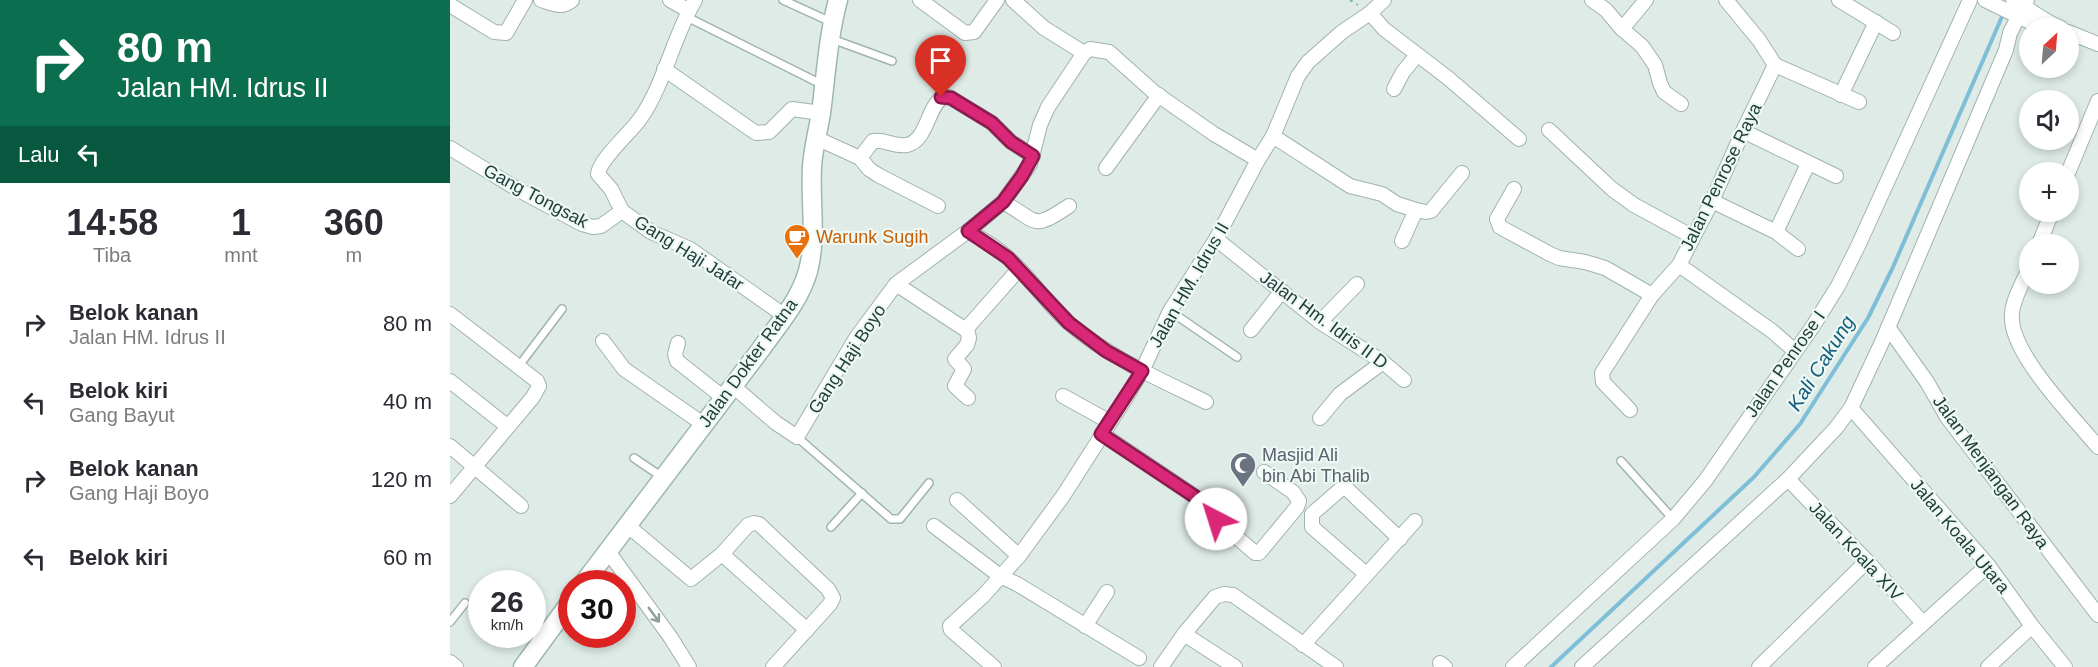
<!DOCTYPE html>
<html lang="id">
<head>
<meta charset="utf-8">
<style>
  :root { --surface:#fff; --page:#f7f7f7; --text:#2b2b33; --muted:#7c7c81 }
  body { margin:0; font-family:Arial,sans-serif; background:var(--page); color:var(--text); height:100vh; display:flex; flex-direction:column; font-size:22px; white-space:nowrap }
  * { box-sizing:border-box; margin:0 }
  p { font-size:20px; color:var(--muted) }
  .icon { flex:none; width:33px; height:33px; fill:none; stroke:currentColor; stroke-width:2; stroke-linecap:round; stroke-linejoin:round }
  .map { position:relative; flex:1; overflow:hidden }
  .sheet { display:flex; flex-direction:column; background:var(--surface); width:450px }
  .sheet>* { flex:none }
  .banner { background:#0b6e4f; color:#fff; overflow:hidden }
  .needle { width:39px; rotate:26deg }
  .controls { position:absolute; left:1569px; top:18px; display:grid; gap:12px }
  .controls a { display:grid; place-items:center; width:60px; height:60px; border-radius:50%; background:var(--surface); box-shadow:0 3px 9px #0003; font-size:30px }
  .speed { position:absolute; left:18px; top:570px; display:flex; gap:12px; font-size:30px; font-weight:700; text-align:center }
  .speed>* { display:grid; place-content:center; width:78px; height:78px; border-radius:50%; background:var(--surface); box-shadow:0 3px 9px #0003; line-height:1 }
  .speed small { font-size:15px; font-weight:400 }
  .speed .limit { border:9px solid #d22; background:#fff; color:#111 }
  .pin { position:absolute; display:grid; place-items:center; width:51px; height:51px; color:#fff; margin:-62px -26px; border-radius:50% 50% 50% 0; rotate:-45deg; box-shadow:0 0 6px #0007 }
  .pin .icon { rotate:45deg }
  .me { position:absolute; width:66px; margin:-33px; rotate:320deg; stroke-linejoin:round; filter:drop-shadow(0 0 4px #0008) }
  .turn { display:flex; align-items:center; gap:21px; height:126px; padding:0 18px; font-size:27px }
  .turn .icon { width:78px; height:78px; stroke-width:2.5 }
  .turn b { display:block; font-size:42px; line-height:51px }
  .then { display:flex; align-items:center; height:57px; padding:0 18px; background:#0003; gap:12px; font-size:22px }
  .eta { display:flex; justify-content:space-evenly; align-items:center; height:102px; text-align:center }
  .eta b { font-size:36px; font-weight:600; line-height:42px }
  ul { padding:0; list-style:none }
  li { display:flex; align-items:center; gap:18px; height:78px; padding:0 18px }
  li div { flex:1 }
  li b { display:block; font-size:22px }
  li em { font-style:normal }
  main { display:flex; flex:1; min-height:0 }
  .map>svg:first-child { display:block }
</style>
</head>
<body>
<main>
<section class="sheet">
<div class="banner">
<div class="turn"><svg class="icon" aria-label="right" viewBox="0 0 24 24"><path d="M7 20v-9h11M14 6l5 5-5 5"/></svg><div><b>80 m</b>Jalan HM. Idrus II</div></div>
<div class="then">Lalu<svg class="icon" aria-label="left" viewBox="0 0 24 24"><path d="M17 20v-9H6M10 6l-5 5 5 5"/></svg></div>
</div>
<div class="eta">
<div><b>14:58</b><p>Tiba</p></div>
<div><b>1</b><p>mnt</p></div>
<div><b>360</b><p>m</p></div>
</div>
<ul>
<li><svg class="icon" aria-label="right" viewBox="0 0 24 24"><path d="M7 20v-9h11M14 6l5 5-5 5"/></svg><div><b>Belok kanan</b><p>Jalan HM. Idrus II</p></div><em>80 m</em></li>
<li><svg class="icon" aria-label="left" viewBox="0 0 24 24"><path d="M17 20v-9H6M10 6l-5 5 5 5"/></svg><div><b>Belok kiri</b><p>Gang Bayut</p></div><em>40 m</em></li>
<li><svg class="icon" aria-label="right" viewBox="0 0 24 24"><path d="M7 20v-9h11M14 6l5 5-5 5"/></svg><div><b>Belok kanan</b><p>Gang Haji Boyo</p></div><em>120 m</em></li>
<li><svg class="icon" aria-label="left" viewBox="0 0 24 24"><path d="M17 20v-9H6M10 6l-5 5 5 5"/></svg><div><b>Belok kiri</b></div><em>60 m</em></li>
</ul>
</section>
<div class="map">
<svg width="1648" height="667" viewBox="0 0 1648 667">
  <rect width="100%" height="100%" fill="#deebe7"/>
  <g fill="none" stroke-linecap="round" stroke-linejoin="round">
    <path stroke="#7fbed7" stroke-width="4" d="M1101 667 1304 477 1350 424 1418 318 1443 267 1554 12"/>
    <g stroke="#a1b3af" stroke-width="10">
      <g id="lane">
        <path d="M333 0 381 22"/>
        <path d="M237 17 373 85"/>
        <path d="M382 39 442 61"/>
        <path d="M720 311 787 357"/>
        <path d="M68 367 112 309"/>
        <path d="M347 437 441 519H450L479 483"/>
        <path d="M184 458 212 477"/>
        <path d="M1171 461 1223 519"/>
        <path d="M381 527 412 493"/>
        <path d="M0 622 15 603"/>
      </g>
    </g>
    <g stroke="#a1b3af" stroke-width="16">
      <g id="street">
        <path d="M91 0C103 4 112 9 122 0"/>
        <path d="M220 0 239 11"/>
        <path d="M245 0C223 37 215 83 190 119 180 133 149 160 148 174L161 189 172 211 201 232 240 249 335 316"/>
        <path d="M470 0 515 33 524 32 547 0"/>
        <path d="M563 0 594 28 634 53"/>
        <path d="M1142 0 1156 10 1172 29 1192 46 1205 65 1210 83 1214 92 1231 104"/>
        <path d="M1389 0 1443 33"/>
        <path d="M1535 0 1582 23 1586 24 1593 21"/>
        <path d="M1563 0C1580 9 1593 21 1611 28"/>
        <path d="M0 5 44 32 56 33 75 0"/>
        <path d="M920 13 934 29 998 78 1069 139"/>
        <path d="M1172 29 1196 0"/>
        <path d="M1618 32 1648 44"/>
        <path d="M1325 65 1409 102"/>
        <path d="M214 69 306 133 319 132 342 109 371 113"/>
        <path d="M944 89 953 72 967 55"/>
        <path d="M1391 95 1426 22"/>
        <path d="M1099 130 1162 189 1184 205 1243 237"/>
        <path d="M1293 131 1386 176"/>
        <path d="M823 136 900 186 932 194 947 204 966 210 976 212 981 211 1012 173"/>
        <path d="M366 138 410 158 423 141C435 139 444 147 457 145 478 140 477 106 494 96L501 98 542 123 561 142 583 156"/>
        <path d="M0 148 69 190 132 224 143 227 151 226 172 211"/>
        <path d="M410 158 419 169 428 175 488 206"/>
        <path d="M656 168 709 95"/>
        <path d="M1618 173 1648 101"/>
        <path d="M1064 189 1047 219 1050 227 1100 254 1109 258 1135 262 1155 268 1202 295"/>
        <path d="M1262 201 1326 232 1348 249"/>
        <path d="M553 202C589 222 581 231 619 206"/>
        <path d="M518 231C532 239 545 246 557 257 580 277 597 304 620 324 660 358 709 379 756 402"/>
        <path d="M1326 232 1358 164"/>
        <path d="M766 239 870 322 933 362 954 380"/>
        <path d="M952 241 966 210"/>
        <path d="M1589 244 1602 212"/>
        <path d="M1229 265 1322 331 1345 351"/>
        <path d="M1580 267C1573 282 1560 304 1562 320 1564 357 1624 418 1648 447"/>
        <path d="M446 284 516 330"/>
        <path d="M0 314 87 381 89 386 83 397 0 496"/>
        <path d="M870 322 907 284"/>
        <path d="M1438 327 1477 382 1497 417 1648 615"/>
        <path d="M801 330 832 291"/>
        <path d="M153 341 174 369 253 424"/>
        <path d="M228 343 225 354 227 361 274 398"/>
        <path d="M0 381 57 426"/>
        <path d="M283 386 326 423 347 437 406 338 446 284 518 231 553 202 580 164 590 125 598 107 634 53 640 49 659 52 705 93 764 134 808 160"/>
        <path d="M613 396 660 422"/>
        <path d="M518 398 505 386 514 369 505 359 517 345 519 338 517 328 569 269"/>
        <path d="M1401 408 1538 565 1582 626 1615 667"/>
        <path d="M1180 410 1153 382 1152 373 1202 295 1229 265 1262 201 1293 131 1325 65 1309 40 1276 0"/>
        <path d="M870 418 890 394 933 362"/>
        <path d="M652 434 756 504 763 511 766 519 805 553H809L847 507 849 501 843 492 814 472"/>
        <path d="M0 446 71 506"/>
        <path d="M1338 479 1417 561 1473 623"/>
        <path d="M507 500 569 556"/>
        <path d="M177 525 241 579 272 554 298 525 304 523 309 524 378 589 383 598 380 604 323 667"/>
        <path d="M484 526 550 576 567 584 689 658"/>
        <path d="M157 550 221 638 239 667"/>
        <path d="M272 554 357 630"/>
        <path d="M916 574 862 527V514L892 488H896L950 539"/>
        <path d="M635 626 657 592"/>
        <path d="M734 634 785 667"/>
        <path d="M853 645 965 521"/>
        <path d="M0 662 6 667"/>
        <path d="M990 663 995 667"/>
        <path d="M544 667 501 630 500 626 533 596 569 556 613 496 677 396 692 371 720 311 766 239 808 160 823 136 848 76 858 62 892 32 920 13 934 0"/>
        <path d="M711 667 734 634 765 597 774 594 783 595 886 667"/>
        <path d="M1063 667 1223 519 1255 481 1363 326 1388 286 1408 246 1520 0"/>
        <path d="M1132 667 1338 479 1386 428 1401 408 1432 342 1556 50 1560 33 1577 0"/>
        <path d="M1309 667 1417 561"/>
        <path d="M1425 667 1538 565"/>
        <path d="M1538 667 1582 626"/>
      </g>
    </g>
    <g stroke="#9cb8b1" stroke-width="21">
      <g id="secondary">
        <path d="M133 584 311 349C328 325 350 300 358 271 367 237 360 202 362 167 363 149 368 131 371 113 376 75 378 37 388 0"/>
        <path d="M73 667 122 600"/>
      </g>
    </g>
    <path stroke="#7bb3a8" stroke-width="2" stroke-dasharray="3 4.5" stroke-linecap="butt" d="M900 0 908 5"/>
    <use href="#lane" stroke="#fff" stroke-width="7"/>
    <use href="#street" stroke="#fff" stroke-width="14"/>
    <use href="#secondary" stroke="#fff" stroke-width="18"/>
  </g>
  <defs><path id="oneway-shaft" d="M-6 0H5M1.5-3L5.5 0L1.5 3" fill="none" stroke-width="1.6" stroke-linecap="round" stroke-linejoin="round" transform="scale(1.5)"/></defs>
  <use stroke="#8e9e9c" href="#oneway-shaft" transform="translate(204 615) rotate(54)"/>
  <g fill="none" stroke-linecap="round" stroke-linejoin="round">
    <g stroke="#8e194d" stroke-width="15">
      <path id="route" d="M491 97 501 98 542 123 561 142 583 156 572 176 553 202 518 231 558 258 619 323 656 351 692 371 651 434 756 504 763 511 766 519"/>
    </g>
    <use href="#route" stroke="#db2777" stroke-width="10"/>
  </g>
  <defs>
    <g id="cafe-pin" transform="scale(1.35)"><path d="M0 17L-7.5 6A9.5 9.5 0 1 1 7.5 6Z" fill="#e8710a" stroke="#eef8f4"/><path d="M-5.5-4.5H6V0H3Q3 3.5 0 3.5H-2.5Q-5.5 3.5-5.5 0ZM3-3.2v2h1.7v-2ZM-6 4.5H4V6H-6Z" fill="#fff"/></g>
    <g id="mosque-pin" transform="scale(1.35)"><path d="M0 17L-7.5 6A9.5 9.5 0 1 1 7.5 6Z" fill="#6b7280" stroke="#eef8f4"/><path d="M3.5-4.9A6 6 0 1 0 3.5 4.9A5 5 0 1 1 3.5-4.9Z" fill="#fff"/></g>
  </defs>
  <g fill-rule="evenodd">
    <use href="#cafe-pin" x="347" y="237"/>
    <use href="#mosque-pin" x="793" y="465"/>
  </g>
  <g text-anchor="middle" stroke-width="4.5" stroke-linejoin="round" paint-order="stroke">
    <g font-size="18" fill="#1e3d38" stroke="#eef8f4">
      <text transform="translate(1271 177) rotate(-64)" y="6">Jalan Penrose Raya</text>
      <text transform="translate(86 196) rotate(28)" y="6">Gang Tongsak</text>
      <text transform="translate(239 253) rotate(32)" y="6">Gang Haji Jafar</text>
      <text transform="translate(739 285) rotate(-60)" y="6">Jalan HM. Idrus II</text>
      <text transform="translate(874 320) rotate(36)" y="6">Jalan Hm. Idris II D</text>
      <text transform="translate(397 359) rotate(-57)" y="6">Gang Haji Boyo</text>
      <text transform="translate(298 363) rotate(-54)" y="6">Jalan Dokter Ratna</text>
      <text transform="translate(1335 364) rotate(-55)" y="6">Jalan Penrose I</text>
      <text transform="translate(1541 472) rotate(54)" y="6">Jalan Menjangan Raya</text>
      <text transform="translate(1510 536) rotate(50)" y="6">Jalan Koala Utara</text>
      <text transform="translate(1406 551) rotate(47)" y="6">Jalan Koala XIV</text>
    </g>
    <g font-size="18" fill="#c56008" stroke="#eef8f4" text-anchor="start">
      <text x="366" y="243">Warunk Sugih</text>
    </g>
    <g font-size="18" fill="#5b616d" stroke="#eef8f4" text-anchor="start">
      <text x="812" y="461">Masjid Ali<tspan x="812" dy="21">bin Abi Thalib</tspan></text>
    </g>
    <g font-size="20" font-style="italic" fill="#125e7e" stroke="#eef8f4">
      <text transform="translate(1371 363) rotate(-58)" y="7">Kali Cakung</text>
    </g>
  </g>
</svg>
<div class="controls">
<a><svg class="needle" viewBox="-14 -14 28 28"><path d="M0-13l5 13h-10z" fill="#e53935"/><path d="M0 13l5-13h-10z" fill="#7c7c81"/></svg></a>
<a><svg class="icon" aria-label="sound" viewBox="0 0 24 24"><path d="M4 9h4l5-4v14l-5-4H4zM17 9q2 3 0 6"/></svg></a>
<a>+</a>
<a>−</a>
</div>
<div class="speed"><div>26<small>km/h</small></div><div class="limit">30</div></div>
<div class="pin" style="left:491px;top:97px;background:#d93025"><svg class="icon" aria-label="arrive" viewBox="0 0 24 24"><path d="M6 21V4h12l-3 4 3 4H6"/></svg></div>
<svg class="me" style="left:766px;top:519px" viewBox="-20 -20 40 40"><circle r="19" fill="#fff"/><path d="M0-13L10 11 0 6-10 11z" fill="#db2777"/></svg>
</div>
</main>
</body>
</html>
